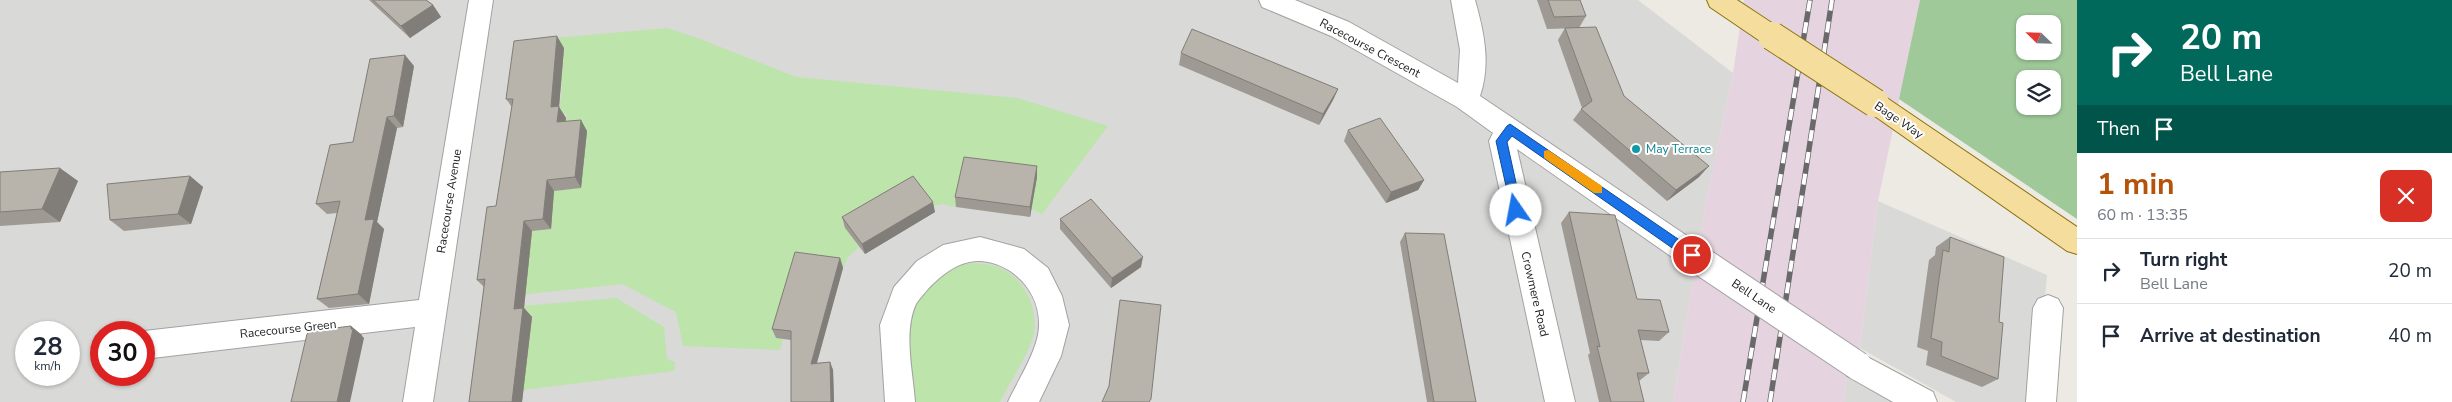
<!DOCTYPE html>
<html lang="en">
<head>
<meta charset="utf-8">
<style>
  :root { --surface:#fff; --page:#f6f6f7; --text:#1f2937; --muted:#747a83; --line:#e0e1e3; --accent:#b45309 }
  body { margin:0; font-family:"Nunito Sans",sans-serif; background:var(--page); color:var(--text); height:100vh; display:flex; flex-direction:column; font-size:19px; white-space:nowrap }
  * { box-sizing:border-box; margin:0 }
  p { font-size:16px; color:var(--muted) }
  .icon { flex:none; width:28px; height:28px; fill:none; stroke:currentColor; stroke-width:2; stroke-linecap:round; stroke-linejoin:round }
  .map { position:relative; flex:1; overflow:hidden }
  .sheet { display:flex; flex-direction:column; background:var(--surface); width:375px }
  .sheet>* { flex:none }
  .top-card { background:#00695c; color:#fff; overflow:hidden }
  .needle { width:32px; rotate:293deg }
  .tools { position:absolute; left:2016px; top:15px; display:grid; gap:10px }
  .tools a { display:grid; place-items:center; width:45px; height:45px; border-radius:10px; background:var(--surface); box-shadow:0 1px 4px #0004; font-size:25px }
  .speed { position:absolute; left:15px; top:321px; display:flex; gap:10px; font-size:25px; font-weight:700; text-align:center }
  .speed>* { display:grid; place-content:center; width:65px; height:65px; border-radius:50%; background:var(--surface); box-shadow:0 1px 4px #0004; line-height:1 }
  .speed small { font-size:12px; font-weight:400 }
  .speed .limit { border:8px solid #d22; background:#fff; color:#111 }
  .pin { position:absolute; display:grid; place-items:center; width:42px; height:42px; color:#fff; margin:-21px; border:2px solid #fff; border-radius:50%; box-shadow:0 1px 5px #0007 }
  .me { position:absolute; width:55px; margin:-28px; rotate:348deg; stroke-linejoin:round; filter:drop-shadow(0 0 4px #0008) }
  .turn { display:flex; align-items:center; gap:18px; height:105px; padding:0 20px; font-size:22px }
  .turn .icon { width:65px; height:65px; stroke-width:2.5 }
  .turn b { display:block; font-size:35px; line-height:42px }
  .then { display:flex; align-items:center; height:48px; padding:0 20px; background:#0003; gap:10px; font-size:19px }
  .round { display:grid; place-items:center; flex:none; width:52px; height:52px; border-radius:10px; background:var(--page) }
  .headline { display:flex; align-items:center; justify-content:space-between; height:85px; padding:0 20px }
  h1 { font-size:30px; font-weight:700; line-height:38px; color:var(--accent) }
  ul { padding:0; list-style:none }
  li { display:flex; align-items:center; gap:15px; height:65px; padding:0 20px; border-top:1px solid var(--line) }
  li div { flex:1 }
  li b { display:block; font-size:19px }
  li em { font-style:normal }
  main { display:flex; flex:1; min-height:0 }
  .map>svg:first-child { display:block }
</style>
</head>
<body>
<main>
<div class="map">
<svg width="2077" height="402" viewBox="0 0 2077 402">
  <rect width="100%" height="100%" fill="#eceae2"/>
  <g fill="#d9d9d8" fill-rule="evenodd">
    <path d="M0 0H1638L1733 73 1706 201 1673 402H0ZM26 332H69V375H26ZM101 332H144V375H101Z"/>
    <path d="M1878 201 2047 275 2035 402H1956L1860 348Z"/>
    <path d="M1847 375 1896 402H1844Z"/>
  </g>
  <path fill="#e5d4df" d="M1744 0H1920L1878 201 1860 348 1847 375 1844 402H1673L1706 201 1733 73Z"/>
  <g fill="#bde4aa">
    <path d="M668 28 700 39 796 77 1017 98 1108 126 1042 214 1031 209 1037 177 956 207 942 204 845 228 859 247 848 257 843 268 799 262 775 337 783 339 780 350 683 346 676 312 622 284 509 296 526 284 532 231 551 229 535 208 564 134 567 114H559L562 86 549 88 542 39Z"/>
    <path d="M959 264C971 264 986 262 998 267 1024 277 1040 309 1033 337 1029 353 1008 385 1000 402H913L908 336 914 304 933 275Z"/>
    <path d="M616 298 664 327 667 359 675 362 674 371 523 390 509 307Z"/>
  </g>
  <path fill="#9fc999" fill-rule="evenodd" d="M1920 0H2077V219L1899 99ZM2025 24H2052V51H2025ZM2025 79H2052V106H2025Z"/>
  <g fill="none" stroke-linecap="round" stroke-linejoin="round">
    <g stroke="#a2a2a2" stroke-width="2">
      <g id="minor">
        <path d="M469 0H493L433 402H403L415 327 144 359V332H141L144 331 419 300Z"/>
        <path d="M1259 0H1295L1349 22 1458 83 1460 50 1451 0H1475C1484 32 1491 64 1480 96L1702 246 1706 255 1702 264 1692 267 1682 264 1517 149 1575 402H1545L1489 141 1493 133 1457 107 1331 36 1262 7Z"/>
        <path d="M980 237 1024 249 1048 268 1062 296 1069 325 1061 356 1039 402H1008C1018 380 1039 349 1039 325 1040 292 1013 263 980 261 960 260 941 275 928 289 924 294 919 299 916 304 903 332 913 372 915 402H885L880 325 894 287 917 261 943 245Z"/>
        <path d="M2048 295 2058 299 2063 308 2056 402H2026L2033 308 2038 299Z"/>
        <path d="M1858 352 1933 392 1937 402H1893L1847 376 1843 366 1847 356Z"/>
      </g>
    </g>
    <g stroke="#89730a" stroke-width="2">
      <g id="major">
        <path d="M1707 0H1737L1781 29 1784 36 1781 43 1772 46 1763 43 1710 7Z"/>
        <path d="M1875 93 1884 96 2077 227V254L2067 251 1866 110 1862 103 1866 96Z"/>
      </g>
    </g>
    <use href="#minor" fill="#fff" fill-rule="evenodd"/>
    <use href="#major" fill="#f5dd9e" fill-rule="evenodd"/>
    <g stroke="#696969" stroke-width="5.5">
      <g id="rail">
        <path d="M1743 402 1810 0"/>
        <path d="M1770 402 1832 0"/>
      </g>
    </g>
    <use href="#rail" stroke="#fff" stroke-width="4" stroke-dasharray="11" stroke-linecap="butt"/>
    <g stroke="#a2a2a2" stroke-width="30" stroke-linecap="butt">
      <path id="minor-bridge" d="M1692 255 1858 366"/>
    </g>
    <g stroke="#89730a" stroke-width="30" stroke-linecap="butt">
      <path id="major-bridge" d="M1772 36 1875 103"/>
    </g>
    <use href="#minor-bridge" stroke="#fff" stroke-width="28"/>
    <use href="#major-bridge" stroke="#f5dd9e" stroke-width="28"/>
  </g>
  <g fill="#9e9a93">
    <path d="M369 0H426L433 5 441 17 410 38Z"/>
    <path d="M1537 0H1580L1586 16 1579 28 1547 29Z"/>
    <path d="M1565 28 1624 96 1699 177 1667 201 1573 120 1582 108 1558 40Z"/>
    <path d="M564 48 559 107 566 118 565 122 587 131 581 188 554 191 551 229 532 231 524 308 532 317 522 402H469L484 287 477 280 496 206 512 107 506 99Z"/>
    <path d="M1181 53 1338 89 1333 100 1319 125 1179 65Z"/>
    <path d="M414 66 403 127 397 128 377 222 384 229 369 304 329 308 317 299 337 213 327 214 316 204 353 142Z"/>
    <path d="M1348 130 1424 180 1418 190 1386 203 1344 141Z"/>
    <path d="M1037 166V177L1030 217 956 207 955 197Z"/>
    <path d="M0 172 78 181 60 222 0 226Z"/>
    <path d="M190 176 203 187 191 224 124 231 110 220Z"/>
    <path d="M935 212 865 254 845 228 842 217Z"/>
    <path d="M1569 212 1637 299 1669 332 1659 341 1640 340 1649 373 1639 381 1644 402H1599L1588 355 1590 353 1561 223Z"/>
    <path d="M1060 219 1141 267 1111 288 1060 229Z"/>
    <path d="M1405 233 1476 402H1427L1400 242Z"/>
    <path d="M1950 237 1999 322 1998 379 1982 387 1926 365 1928 351 1917 347 1929 260 1935 255 1936 247Z"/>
    <path d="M840 258 843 268 817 363 830 362 833 370 834 402H791V340L776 338 772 329Z"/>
  </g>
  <g fill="#817d78">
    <path d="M433 5 441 17 410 38 401 26Z"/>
    <path d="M557 36 564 48 559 107 566 118 564 134 557 122 551 107Z"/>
    <path d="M405 55 414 66 403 127 394 116Z"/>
    <path d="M1338 89 1333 100 1319 125 1323 114Z"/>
    <path d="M387 117 397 128 377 222 384 229 369 304 358 294 365 220Z"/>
    <path d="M581 120 587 131 581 188 575 177Z"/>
    <path d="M1037 166V177L1030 217V207Z"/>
    <path d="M1709 166 1699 177 1667 201 1676 190Z"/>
    <path d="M60 168 78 181 60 222 42 209Z"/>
    <path d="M190 176 203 187 191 224 178 214Z"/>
    <path d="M547 180 554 191 551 229 543 219Z"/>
    <path d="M1424 180 1418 190 1386 203 1391 192Z"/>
    <path d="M933 202 935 212 865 254 862 244Z"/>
    <path d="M524 221 532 231 524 308 532 317 522 402H512L514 309Z"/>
    <path d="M1143 257 1141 267 1111 288 1112 278Z"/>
    <path d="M840 258 843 268 814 373 811 364Z"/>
    <path d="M351 326 362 335V336L364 338 350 402H337Z"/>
    <path d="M830 362 833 370 834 402H831Z"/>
  </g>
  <g fill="#b8b3ab" stroke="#817d78">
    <path d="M373 0H426L433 5 401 26Z"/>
    <path d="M1548 0H1580L1586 16 1554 17Z"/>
    <path d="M1596 27 1624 96 1709 166 1676 190 1581 109 1592 101 1565 28Z"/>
    <path d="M1192 29 1338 89 1323 114 1181 53Z"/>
    <path d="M557 36 551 107 559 106 557 122 581 120 575 177 547 180 543 219 524 221 514 309 523 308 512 402H469L485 279 477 280 487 207 496 206 513 99H506L514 41Z"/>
    <path d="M405 55 394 116 387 117 365 220 374 219 358 294 317 299 340 201 316 204 330 145 353 142 370 59Z"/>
    <path d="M1380 118 1424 180 1391 192 1348 130Z"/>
    <path d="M964 157 1037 166 1030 207 955 197Z"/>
    <path d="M60 168 42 209 0 212V172Z"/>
    <path d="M190 176 178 214 110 220 107 184Z"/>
    <path d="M913 176 933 202 862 244 842 217Z"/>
    <path d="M1091 199 1143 257 1112 278 1060 219Z"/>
    <path d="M1569 212 1615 215 1637 299 1660 300 1669 332 1638 330 1649 373H1637L1644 402H1611L1597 346 1600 347Z"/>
    <path d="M1405 233 1444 234 1476 402H1434Z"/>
    <path d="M1950 237 2004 257 1999 322 2003 323 1998 379 1941 356 1942 342 1931 338 1943 250 1949 252Z"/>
    <path d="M795 252 840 258 811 364 830 362 831 402H791V331L772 329Z"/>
    <path d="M1120 300 1161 305 1151 399 1149 402H1102L1109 386Z"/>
    <path d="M351 326V329H353L337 402H291L307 334 310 331Z"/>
  </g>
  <path fill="#1a73e8" stroke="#114b97" d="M1510 124 1697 252V259H1688L1512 136 1507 142 1522 210 1516 215 1512 213 1496 141 1507 126Z"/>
  <path fill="#f59e0b" d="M1548 150 1602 186V193H1594L1544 158V151Z"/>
  <circle fill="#0f9aa8" stroke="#fff" stroke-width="2" cx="1636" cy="149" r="5"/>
  <g text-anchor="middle" stroke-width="4" stroke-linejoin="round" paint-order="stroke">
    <g font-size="12" fill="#1b1b1b" stroke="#fff">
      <text transform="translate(1370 48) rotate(28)" y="4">Racecourse Crescent</text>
      <text transform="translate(1899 120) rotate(34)" y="4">Bage Way</text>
      <text transform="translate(449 201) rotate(-81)" y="4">Racecourse Avenue</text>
      <text transform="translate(1535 294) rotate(77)" y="4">Crowmere Road</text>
      <text transform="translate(1754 296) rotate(34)" y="4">Bell Lane</text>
      <text transform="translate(288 329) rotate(-6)" y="4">Racecourse Green</text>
    </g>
    <g font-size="12" fill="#0d838f" stroke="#fff" text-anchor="start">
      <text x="1646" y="153">May Terrace</text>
    </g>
  </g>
</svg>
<div class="tools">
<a><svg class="needle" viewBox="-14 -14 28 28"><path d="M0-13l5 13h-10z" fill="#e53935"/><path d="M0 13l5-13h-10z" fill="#747a83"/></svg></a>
<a><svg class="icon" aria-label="layers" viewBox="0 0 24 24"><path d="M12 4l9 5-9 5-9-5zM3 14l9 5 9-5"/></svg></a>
</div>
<div class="speed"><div>28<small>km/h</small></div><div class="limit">30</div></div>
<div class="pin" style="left:1692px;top:255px;background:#d93025"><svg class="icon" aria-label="arrive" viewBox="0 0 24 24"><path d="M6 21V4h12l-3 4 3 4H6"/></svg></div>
<svg class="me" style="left:1516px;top:210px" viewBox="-20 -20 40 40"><circle r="19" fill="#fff"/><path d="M0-13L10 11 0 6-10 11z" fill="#1a73e8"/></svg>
</div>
<section class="sheet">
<div class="top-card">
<div class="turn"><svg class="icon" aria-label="right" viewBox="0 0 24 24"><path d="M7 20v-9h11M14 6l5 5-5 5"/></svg><div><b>20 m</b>Bell Lane</div></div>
<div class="then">Then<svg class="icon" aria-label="arrive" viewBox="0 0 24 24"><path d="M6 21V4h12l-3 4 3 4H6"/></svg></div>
</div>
<div class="headline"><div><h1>1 min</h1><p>60 m · 13:35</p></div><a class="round" style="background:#d93025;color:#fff"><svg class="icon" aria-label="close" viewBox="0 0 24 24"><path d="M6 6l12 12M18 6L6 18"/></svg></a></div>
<ul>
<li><svg class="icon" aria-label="right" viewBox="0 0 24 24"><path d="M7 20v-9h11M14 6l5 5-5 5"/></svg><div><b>Turn right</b><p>Bell Lane</p></div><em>20 m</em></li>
<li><svg class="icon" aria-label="arrive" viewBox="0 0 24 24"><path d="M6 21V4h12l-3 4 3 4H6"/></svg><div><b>Arrive at destination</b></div><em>40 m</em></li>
</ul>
</section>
</main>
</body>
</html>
